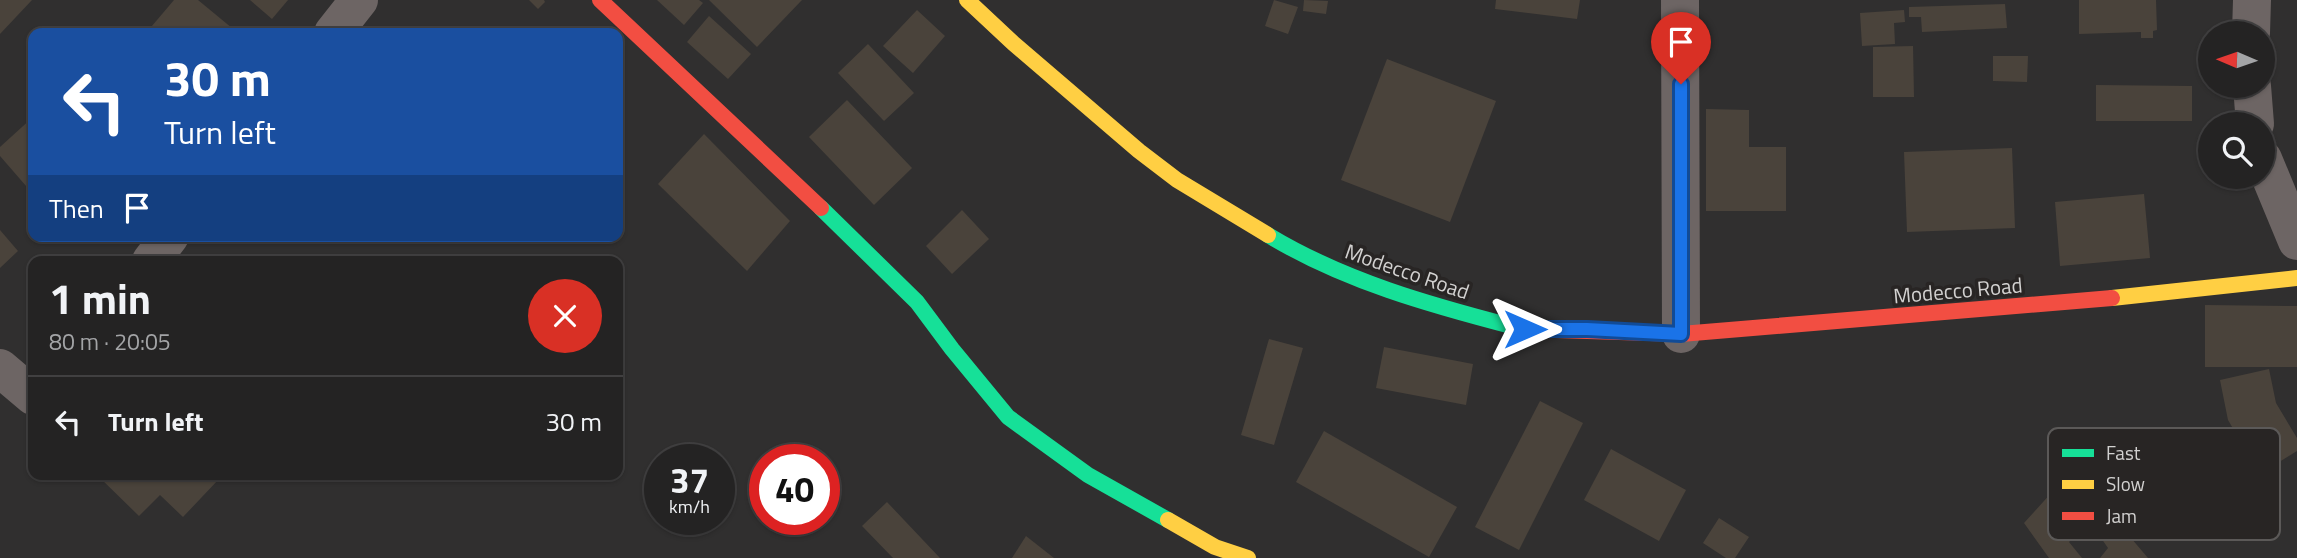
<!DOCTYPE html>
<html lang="en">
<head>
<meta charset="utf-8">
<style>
  :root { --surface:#242323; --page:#2c2b2b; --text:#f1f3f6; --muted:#a3a4a6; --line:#414041 }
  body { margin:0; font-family:"Titillium Web",sans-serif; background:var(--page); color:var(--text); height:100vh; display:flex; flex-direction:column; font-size:26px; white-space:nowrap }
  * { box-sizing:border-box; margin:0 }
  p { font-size:23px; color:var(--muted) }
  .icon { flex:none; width:38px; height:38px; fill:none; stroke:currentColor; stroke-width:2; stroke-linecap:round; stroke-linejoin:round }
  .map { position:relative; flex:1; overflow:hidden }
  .sheet { position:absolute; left:28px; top:256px; width:595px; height:224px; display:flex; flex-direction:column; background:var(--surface); border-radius:14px; box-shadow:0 2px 5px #0004,0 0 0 2px var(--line) }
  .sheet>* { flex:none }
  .hud { position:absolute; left:28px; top:28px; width:595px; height:214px; border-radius:14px; box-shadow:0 2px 5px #0004,0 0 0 2px var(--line); background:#1a4fa0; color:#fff; overflow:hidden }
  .needle { width:46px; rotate:272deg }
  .tools { position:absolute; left:2198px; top:21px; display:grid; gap:14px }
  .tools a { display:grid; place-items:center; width:77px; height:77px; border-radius:50%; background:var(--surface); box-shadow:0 2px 5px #0004,0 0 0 2px var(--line); font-size:35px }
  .speed { position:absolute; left:644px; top:444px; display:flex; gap:14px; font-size:35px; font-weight:700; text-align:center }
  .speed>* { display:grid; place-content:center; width:91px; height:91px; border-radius:50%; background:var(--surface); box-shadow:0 2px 5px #0004,0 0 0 2px var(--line); line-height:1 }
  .speed small { font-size:18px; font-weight:400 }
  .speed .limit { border:10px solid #d22; background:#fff; color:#111 }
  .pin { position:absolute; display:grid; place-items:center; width:60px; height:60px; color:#fff; margin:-72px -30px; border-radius:50% 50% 50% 0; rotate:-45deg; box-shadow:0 0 7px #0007 }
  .pin .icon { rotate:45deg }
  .me { position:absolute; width:77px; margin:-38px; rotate:90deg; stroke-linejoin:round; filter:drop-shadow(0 0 5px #0008) }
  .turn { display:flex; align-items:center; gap:24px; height:147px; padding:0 21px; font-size:32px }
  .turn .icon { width:91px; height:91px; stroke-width:2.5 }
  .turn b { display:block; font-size:49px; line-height:60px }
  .then { display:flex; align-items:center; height:66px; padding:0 21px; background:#0003; gap:14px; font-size:26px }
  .round { display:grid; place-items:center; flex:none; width:74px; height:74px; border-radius:37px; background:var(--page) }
  .headline { display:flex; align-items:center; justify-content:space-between; height:119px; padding:0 21px }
  h1 { font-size:42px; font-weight:700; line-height:52px }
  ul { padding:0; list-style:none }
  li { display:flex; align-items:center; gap:21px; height:91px; padding:0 21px; border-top:2px solid var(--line) }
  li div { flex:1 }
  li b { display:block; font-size:26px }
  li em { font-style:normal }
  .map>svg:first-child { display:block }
</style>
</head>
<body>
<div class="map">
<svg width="2297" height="558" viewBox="0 0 2297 558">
  <rect width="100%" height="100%" fill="#302f2f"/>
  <g fill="#4a433b">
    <path d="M0 0H32L0 34Z"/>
    <path d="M174 0H198L238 33H146Z"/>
    <path d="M250 0H288L272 19Z"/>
    <path d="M529 0H544L545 2 538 9Z"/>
    <path d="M657 0H699L703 3 684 25Z"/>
    <path d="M709 0H802L757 47Z"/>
    <path d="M1274 0 1298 7 1288 34 1265 26Z"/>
    <path d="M1304 0 1328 1 1326 14 1303 11Z"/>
    <path d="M1496 0H1580L1577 19 1495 9Z"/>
    <path d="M2079 0H2156L2157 30 2153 31V38H2141V32L2079 34Z"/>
    <path d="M2005 4 2007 28 1922 32 1921 17H1909V7Z"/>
    <path d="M917 10 945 36 913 73 883 46Z"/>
    <path d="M1904 10 1905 22 1894 23 1895 44 1862 46 1860 13Z"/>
    <path d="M709 16 751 54 728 79 687 42Z"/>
    <path d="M868 44 914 93 884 121 838 73Z"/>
    <path d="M1913 46 1914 97H1873V47Z"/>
    <path d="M1993 56H2028L2027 82 1993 81Z"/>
    <path d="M1387 59 1496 101 1450 222 1341 180Z"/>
    <path d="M2096 85 2192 86V121H2096Z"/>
    <path d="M847 100 912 168 874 205 809 137Z"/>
    <path d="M1706 109 1749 110V147H1786V211H1706Z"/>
    <path d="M33 117V194L0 156V147Z"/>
    <path d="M704 134 790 221 747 271 658 184Z"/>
    <path d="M2012 148 2015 228 1907 232 1904 152Z"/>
    <path d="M2144 194 2150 258 2060 266 2055 202Z"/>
    <path d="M962 210 989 239 952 274 926 246Z"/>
    <path d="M0 230 18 251 0 268Z"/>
    <path d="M2205 305 2297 306V367H2205Z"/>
    <path d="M1269 339 1303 348 1274 445 1241 435Z"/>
    <path d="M1384 347 1473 364 1466 405 1376 388Z"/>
    <path d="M2269 369 2276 403 2297 438V451L2260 474 2228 420 2220 380Z"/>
    <path d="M1540 401 1583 423 1519 550 1475 527Z"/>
    <path d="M1324 431 1457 507 1429 557 1296 482Z"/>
    <path d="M1611 449 1686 490 1659 541 1584 500Z"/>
    <path d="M96 474H214L219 479 183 517 160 495 139 516Z"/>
    <path d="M2063 480 2077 500 2068 503 2083 527 2069 542 2082 558H2049L2024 523Z"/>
    <path d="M887 502 940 558H893L862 526Z"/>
    <path d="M2108 511 2148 558H2100L2108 548 2090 522Z"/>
    <path d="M1719 518 1749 537 1735 558H1726L1703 543Z"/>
    <path d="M1026 536 1054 558H1012Z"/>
  </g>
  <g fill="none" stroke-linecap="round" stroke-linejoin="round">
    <g stroke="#6d6564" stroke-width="38">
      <path d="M1680 0 1681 334"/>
      <path d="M333 33 359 0"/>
      <path d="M2251 33 2252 0"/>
      <path d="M2252 86 2255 124"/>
      <path d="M2263 159 2297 241"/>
      <path d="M151 261 170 236"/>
      <path d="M0 368 33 396"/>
    </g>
    <g stroke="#16e098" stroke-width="16">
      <path d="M821 208 917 302 952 349 1008 417 1088 475 1168 520"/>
      <path d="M1268 235C1344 281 1430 305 1515 327"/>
    </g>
    <g stroke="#ffcf43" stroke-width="16">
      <path d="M967 0 1013 43 1139 151 1177 180 1268 235"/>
      <path d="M2112 298 2297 278"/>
      <path d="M1168 520 1215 547 1248 558"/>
    </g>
    <g stroke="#f24e42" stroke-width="16">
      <path d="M600 0 821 208"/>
      <path d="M1515 327 1525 329 1681 334 2112 298"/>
    </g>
  </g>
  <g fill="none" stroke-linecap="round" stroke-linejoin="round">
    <g stroke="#114b97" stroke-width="18">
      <path id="route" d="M1525 329H1587L1681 334V84"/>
    </g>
    <use href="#route" stroke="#1a73e8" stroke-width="12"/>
  </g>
  <g text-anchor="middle" stroke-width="7" stroke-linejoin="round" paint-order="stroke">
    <g font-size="21" fill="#d2d1d0" stroke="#282524">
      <text transform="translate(1407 272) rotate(19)" y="7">Modecco Road</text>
      <text transform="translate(1958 291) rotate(-5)" y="7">Modecco Road</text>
    </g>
  </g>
  <rect x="2048" y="428" width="232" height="112" rx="10" fill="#282524" stroke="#5b5958" stroke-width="2"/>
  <rect x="2062" y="449" width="32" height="8" fill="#16e098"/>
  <rect x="2062" y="480" width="32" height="9" fill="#ffcf43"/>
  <rect x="2062" y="512" width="32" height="8" fill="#f24e42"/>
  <g font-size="19" fill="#d2d1d0">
    <text x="2106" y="460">Fast</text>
    <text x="2106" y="491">Slow</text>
    <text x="2106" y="523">Jam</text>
  </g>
</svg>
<div class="tools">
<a><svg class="needle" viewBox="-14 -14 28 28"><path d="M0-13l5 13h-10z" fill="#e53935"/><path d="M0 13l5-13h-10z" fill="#a3a4a6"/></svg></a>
<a><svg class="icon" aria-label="search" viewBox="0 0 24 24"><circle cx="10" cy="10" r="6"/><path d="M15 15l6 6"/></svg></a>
</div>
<div class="speed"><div>37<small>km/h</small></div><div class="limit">40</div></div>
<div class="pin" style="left:1681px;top:84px;background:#d93025"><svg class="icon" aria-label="arrive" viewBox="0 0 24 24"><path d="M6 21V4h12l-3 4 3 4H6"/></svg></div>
<svg class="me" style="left:1525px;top:329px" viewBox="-20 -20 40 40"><path d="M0-17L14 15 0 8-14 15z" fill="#1a73e8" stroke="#fff" stroke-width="4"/></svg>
<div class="hud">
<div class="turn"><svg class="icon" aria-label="left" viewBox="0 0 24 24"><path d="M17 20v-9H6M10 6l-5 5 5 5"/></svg><div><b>30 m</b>Turn left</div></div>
<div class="then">Then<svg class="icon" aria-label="arrive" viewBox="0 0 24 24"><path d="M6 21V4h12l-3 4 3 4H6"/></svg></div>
</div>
<section class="sheet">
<div class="headline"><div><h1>1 min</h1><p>80 m · 20:05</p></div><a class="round" style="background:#d93025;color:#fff"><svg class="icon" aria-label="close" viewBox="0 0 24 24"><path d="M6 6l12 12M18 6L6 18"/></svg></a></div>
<ul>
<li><svg class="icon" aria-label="left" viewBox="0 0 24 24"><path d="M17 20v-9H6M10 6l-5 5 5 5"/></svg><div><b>Turn left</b></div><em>30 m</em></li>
</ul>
</section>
</div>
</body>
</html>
